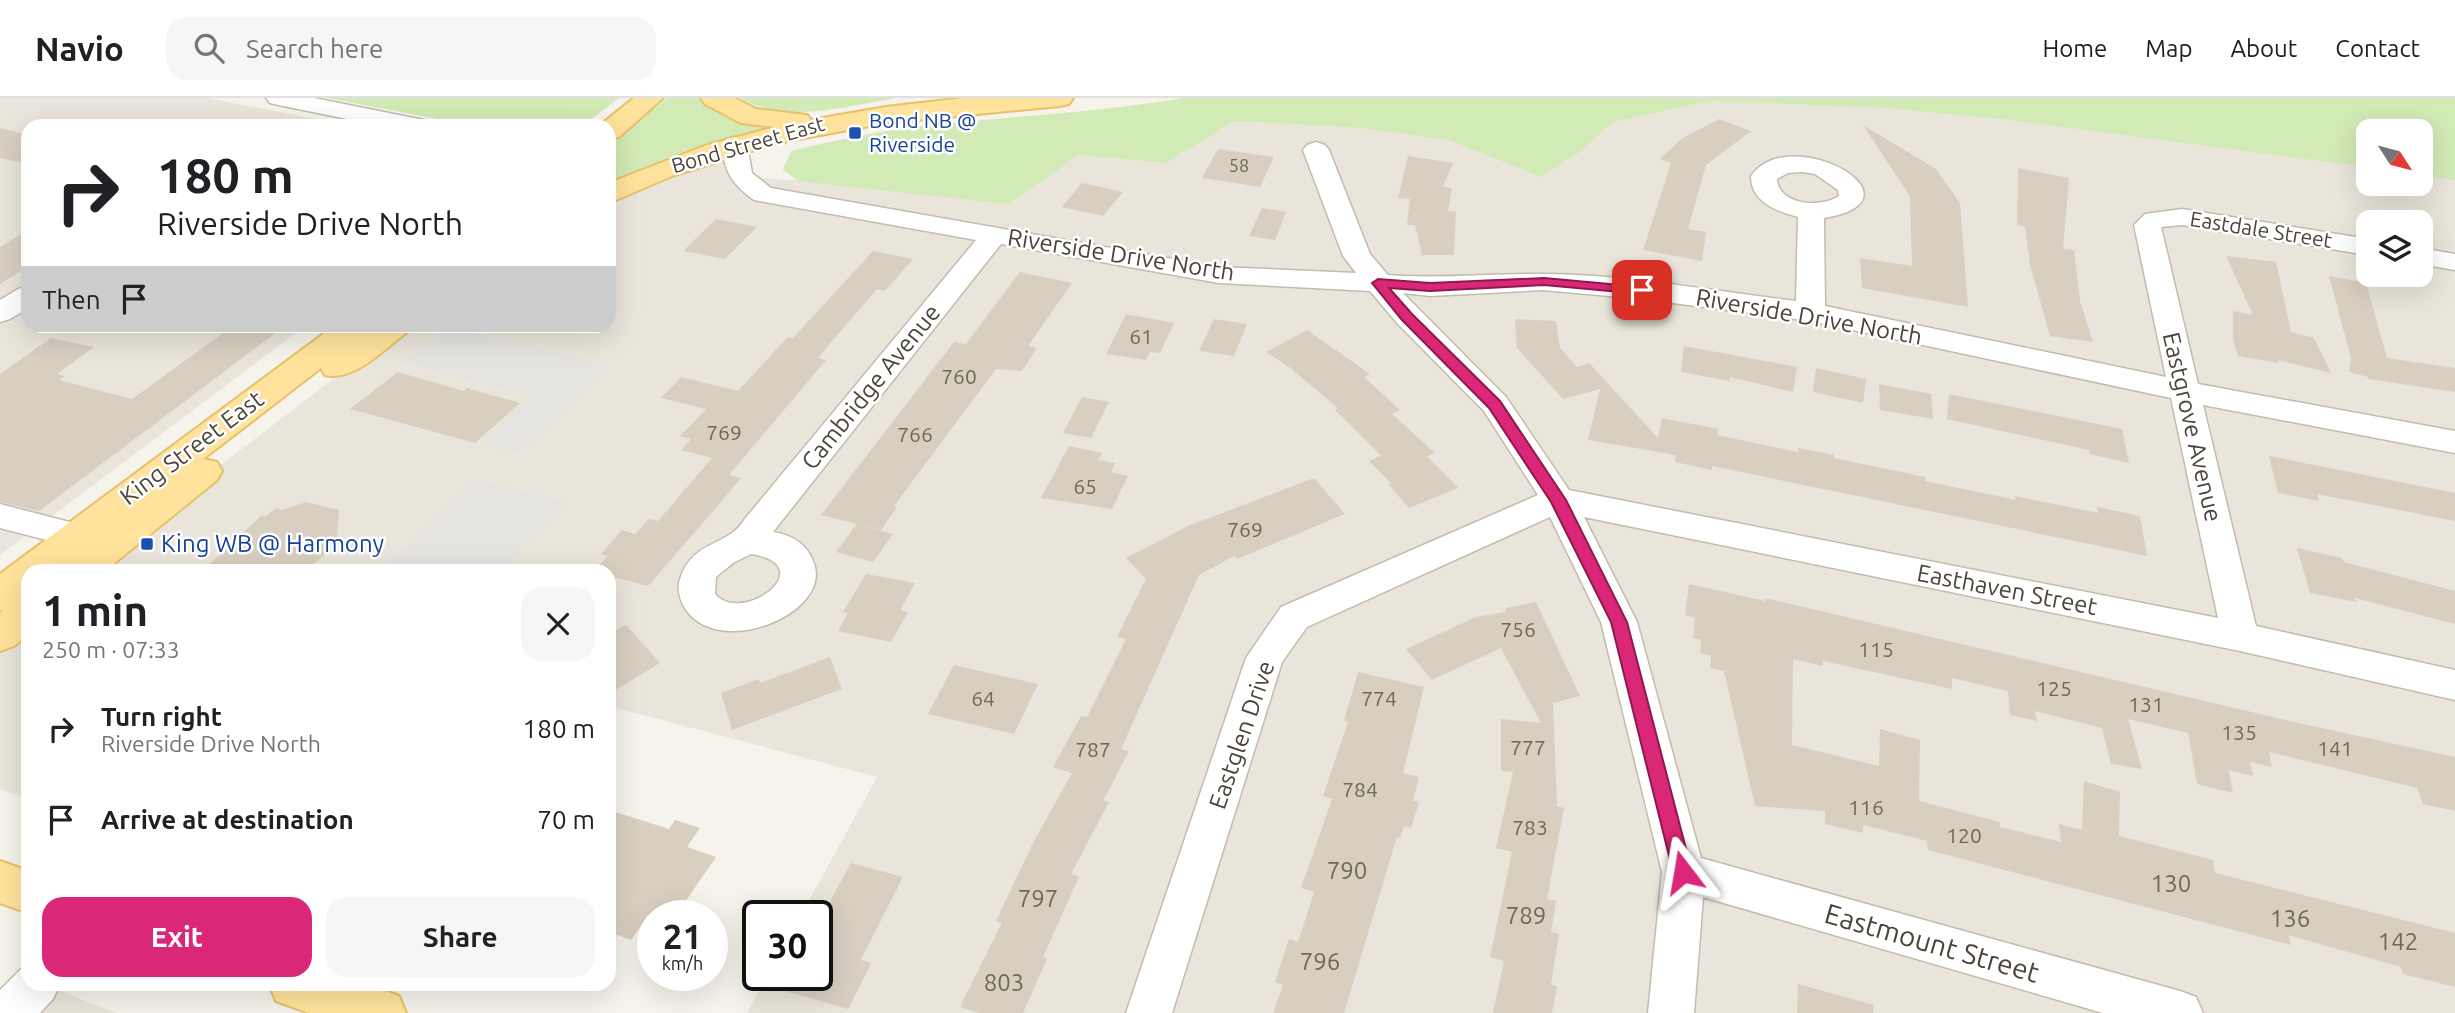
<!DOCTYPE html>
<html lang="en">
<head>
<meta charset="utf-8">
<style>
  :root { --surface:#fff; --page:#f6f6f6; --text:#202124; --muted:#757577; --line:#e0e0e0; --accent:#db2777 }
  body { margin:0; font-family:Ubuntu,sans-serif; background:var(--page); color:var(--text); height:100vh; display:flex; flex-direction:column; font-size:26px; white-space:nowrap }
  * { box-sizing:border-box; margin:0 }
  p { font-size:23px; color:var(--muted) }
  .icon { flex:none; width:38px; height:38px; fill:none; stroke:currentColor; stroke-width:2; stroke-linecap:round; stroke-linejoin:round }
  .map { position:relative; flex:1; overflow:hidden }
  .side { position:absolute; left:21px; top:466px; width:595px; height:427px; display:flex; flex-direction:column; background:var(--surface); border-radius:21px; box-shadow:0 7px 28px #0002 }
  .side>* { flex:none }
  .top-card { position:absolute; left:21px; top:21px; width:595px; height:214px; border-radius:21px; box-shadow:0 7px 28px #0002; background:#fff; color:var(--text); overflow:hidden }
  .needle { width:46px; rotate:126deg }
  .buttons { position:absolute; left:2356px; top:21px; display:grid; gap:14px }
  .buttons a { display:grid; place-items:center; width:77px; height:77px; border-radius:14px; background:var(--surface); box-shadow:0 7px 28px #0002; font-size:35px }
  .speed { position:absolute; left:637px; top:802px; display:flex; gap:14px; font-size:35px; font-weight:700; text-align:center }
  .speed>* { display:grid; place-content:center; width:91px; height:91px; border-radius:50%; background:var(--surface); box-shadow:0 7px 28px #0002; line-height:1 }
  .speed small { font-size:18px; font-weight:400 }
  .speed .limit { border:4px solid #111; border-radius:10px; background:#fff; color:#111 }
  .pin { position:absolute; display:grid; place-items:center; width:60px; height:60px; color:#fff; margin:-30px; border-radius:14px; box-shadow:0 4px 10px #0006 }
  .me { position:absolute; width:77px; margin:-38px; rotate:346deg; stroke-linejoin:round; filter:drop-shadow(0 0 5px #0008) }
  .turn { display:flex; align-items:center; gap:24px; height:147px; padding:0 21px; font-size:32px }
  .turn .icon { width:91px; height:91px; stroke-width:2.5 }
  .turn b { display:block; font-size:49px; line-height:60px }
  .then { display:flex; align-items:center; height:66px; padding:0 21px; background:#0003; gap:14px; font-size:26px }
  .round { display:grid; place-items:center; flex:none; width:74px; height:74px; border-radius:21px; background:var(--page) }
  .summary { display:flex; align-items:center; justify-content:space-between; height:119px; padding:0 21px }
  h1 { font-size:42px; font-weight:600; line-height:52px }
  .button { display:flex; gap:14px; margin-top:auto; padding:14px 21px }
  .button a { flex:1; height:80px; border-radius:21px; background:var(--accent); color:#fff; font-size:28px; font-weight:600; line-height:80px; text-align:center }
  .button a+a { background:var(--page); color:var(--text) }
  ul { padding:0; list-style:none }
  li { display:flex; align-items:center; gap:21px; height:91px; padding:0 21px }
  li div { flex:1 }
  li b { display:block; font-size:26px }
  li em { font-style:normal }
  header { display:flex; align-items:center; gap:42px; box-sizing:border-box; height:98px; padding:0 35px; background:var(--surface); border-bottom:2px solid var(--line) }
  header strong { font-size:33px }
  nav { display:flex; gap:38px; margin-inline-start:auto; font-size:24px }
  .search { width:490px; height:63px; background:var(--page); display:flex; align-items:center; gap:18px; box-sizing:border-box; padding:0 24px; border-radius:21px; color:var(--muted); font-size:26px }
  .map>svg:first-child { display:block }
</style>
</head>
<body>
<header>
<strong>Navio</strong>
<div class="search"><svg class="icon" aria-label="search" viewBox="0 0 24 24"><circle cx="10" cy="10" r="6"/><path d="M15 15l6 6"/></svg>Search here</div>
<nav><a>Home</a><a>Map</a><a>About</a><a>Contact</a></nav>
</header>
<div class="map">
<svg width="2455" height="915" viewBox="0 0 2455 915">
  <rect width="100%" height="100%" fill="#f6f3ec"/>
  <g fill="#eae5da" fill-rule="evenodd">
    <path d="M0 0H207L352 28H28V228H305L0 457Z"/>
    <path d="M1711 3 1883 10 2010 22 2368 68V86H2420V76L2455 81V915H747L768 877H817V817H801L877 679 609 608V472H97L218 369 403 228H609V100L721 56 750 79 854 87 1008 106 1079 57 1166 65 1235 23 1359 30 1448 42 1541 79 1579 55 1613 24ZM2368 124H2420V177H2368Z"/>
    <path d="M28 532V701L0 691V555Z"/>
    <path d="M55 891 117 915H32Z"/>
  </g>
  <g fill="#d2eab5">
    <path d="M327 0H619L582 28H475Z"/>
    <path d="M668 0H698C721 21 744 30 776 28L686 55 609 86V46Z"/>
    <path d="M740 0H896C847 8 787 27 740 0Z"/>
    <path d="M1184 0H2455V82L2420 77V33H2368V69L2010 22 1883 10 1711 3 1613 24 1579 55 1541 79 1448 42 1359 30 1235 23 1166 65 1079 57 1009 106 798 83 783 72 791 53C834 43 878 33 922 28 1009 18 1097 15 1184 0Z"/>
  </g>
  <g fill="#e5e3e0">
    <path d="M448 228 609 267 517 355 480 345 530 297 402 265Z"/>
    <path d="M476 381 566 404 502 472H382Z"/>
  </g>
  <g fill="#d8cfc1">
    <path d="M1719 21 1751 33 1706 67 1688 131 1706 134 1702 163 1643 152 1671 65 1660 61 1681 41Z"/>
    <path d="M1863 27 1936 71 1960 105 1968 209 1862 190 1860 160 1912 168 1910 98Z"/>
    <path d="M0 30 28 37V66L0 60Z"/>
    <path d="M1218 51 1274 59 1260 89 1202 80Z"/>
    <path d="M1408 58 1453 65 1443 89 1452 90 1448 113 1456 114 1454 157H1422L1415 127H1407L1410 101 1398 100Z"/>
    <path d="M2018 70 2069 80 2063 151 2074 152 2080 203 2093 244 2050 238 2030 167 2025 129 2017 127Z"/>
    <path d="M1082 85 1123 94 1103 118 1062 109Z"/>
    <path d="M1262 110 1286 114 1275 142 1249 138Z"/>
    <path d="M716 121 757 129 725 161 683 153Z"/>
    <path d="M28 132V169L0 186V149Z"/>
    <path d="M873 153 913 161 885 193 877 191 827 249 818 260 826 262 729 377 741 380 721 404 648 488 609 478V472H595L608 458 601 456 622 432 635 436 649 421 658 423 712 360 681 352 691 341 680 338 706 311 661 300 681 279 738 293 788 239 793 240Z"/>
    <path d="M2226 158 2276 164 2291 234 2314 240 2331 275 2278 262 2279 265 2238 258 2233 241V213L2253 217Z"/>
    <path d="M1020 174 1072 185 1028 248 1037 250 1022 273 996 271 894 408 897 409 881 432 821 417 954 244 966 246Z"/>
    <path d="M2329 178 2366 185 2387 260 2455 270V294L2368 281V279L2349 274 2351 260Z"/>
    <path d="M1126 216 1174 225 1160 255 1150 254 1146 262 1106 256Z"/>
    <path d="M1214 221 1247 226 1234 258 1199 253Z"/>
    <path d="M1515 221 1556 223 1560 250 1577 269 1589 265 1658 340 1662 320 1718 331 1717 337 1798 354V350L1834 357V360L1925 379V383L2016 402 2015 398 2098 415 2097 409 2140 418 2147 458 1712 368V372L1675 364 1676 357 1588 342 1600 291 1563 301 1517 250Z"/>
    <path d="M233 228H285L39 413 0 404V276L51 240 94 249 57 276 65 278 59 282 132 301Z"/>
    <path d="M1307 232 1370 276 1364 279 1400 312 1392 316 1435 355 1427 358 1458 390 1409 410 1388 386 1391 385 1369 363 1381 358 1335 312 1338 310 1289 269 1266 254Z"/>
    <path d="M1684 248 1797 269 1793 294 1730 279V283L1681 274Z"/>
    <path d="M1816 270 1866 281 1863 305 1813 294Z"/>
    <path d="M398 274 464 293 467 290 520 305 475 345 350 311Z"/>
    <path d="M1879 286 1931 296 1933 321 1880 312Z"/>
    <path d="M1949 296 2122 331 2129 365 2090 356 2089 352 1947 321Z"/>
    <path d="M1082 299 1109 304 1091 340 1063 335Z"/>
    <path d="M1069 348 1102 355 1098 362 1115 365 1111 374 1128 378 1112 411 1041 400Z"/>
    <path d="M2269 358 2455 395V423L2317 396 2319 403 2278 395Z"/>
    <path d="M1314 380 1345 416 1237 461 1234 458 1199 477 1121 651 1129 653 1103 703 1109 704 1071 776 1079 779 1043 859 1047 861 1023 915H979L960 909 1002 825 996 823 1034 743 1072 675 1053 669 1081 618 1087 619 1126 541 1117 539 1146 481 1126 460 1188 428Z"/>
    <path d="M306 404 339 412 337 437 342 439 308 472H203L261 418H266L276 410 282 412Z"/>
    <path d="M857 426 893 436 873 464 836 454Z"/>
    <path d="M2297 450 2342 460 2344 464 2455 493V526L2355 500 2357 504 2310 495Z"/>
    <path d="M866 476 915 485 900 512 908 514 891 544 838 533 848 515 843 514Z"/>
    <path d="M1689 486 1765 503V500L2294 624 2455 659V713L2423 706 2417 690 2269 654 2272 669 2250 664 2253 678 2229 672 2233 695 2197 686 2188 635 2128 621 2142 671 2111 666 2102 630 2035 613 2037 623 2010 617 2008 593 1952 580V591L1823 563V568L1793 561 1792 647 1879 668 1880 631 1920 642 1919 703 2000 724V729L2061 744 2059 726 2082 732 2084 683 2120 694 2119 738 2213 762 2215 775 2455 835V889L2403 876 2401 869 2288 837 2291 847 1928 752 1927 743 1863 727V735L1825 726V713L1755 708 1724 573 1710 570 1711 558 1700 555 1701 542 1693 540 1695 520 1685 517Z"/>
    <path d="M1536 504 1580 598 1553 605 1557 708 1564 710 1547 801 1556 803 1551 834 1559 836 1551 887 1557 888 1552 915H1493L1504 863 1490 859 1512 754 1496 750 1513 674 1501 673V621L1541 625 1501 550 1432 582 1406 551 1476 519 1506 514 1505 510Z"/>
    <path d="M626 527 660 565 609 596V536Z"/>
    <path d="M830 559 842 591 732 632 721 595 759 581 760 585Z"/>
    <path d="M954 567 1038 586 1014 636 928 616Z"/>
    <path d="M1358 574 1424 589 1403 675 1419 679 1413 703 1419 704 1411 730 1404 728 1400 740 1397 739 1344 915H1273L1283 887 1275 884 1289 841 1298 844 1314 794 1301 790 1332 701 1323 698 1348 624 1344 623Z"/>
    <path d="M609 712 669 731 675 722 700 730 687 749 716 759 676 817H648L631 842 609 834Z"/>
    <path d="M851 765 903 779 861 862 871 865 848 911 753 884 754 877H817V827Z"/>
    <path d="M1798 886 1874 907 1873 915H1797Z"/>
  </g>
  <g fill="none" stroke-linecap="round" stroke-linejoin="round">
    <g stroke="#c2bbae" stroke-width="3">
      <g id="minor">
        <path d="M266 0H314L419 21 428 23 431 28H382L278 7 270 5Z"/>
        <path d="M735 39 744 41 747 46 752 75 771 90 1219 169 1356 175 1343 158 1303 52 1307 47 1316 44 1325 47 1329 52 1370 156 1388 177C1439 181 1490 175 1542 176 1626 176 1712 193 1796 203L1798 119C1776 113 1751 104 1751 78 1790 22 1932 102 1824 120L1825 208 2166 279 2134 127 2145 116 2182 111 2368 141V157L2182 127 2161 129 2198 286 2455 333V355L2203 307 2256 528 2455 572V602L2240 553 1584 419 1637 524 1701 760 2180 893 2196 899 2203 915H2103L1703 799 1694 915H1648L1662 774 1601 524 1550 419 1307 529 1282 564 1172 915H1126L1246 560 1281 509 1538 397 1484 313 1397 225 1370 193 1219 185 1001 146 773 434C792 437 806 445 813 463 836 515 714 565 683 507 679 498 677 490 680 481 693 441 728 449 744 422L976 142 754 102C732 86 723 73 723 46L726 41ZM1802 74 1815 76 1838 92 1839 98C1821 110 1779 108 1777 81L1788 75ZM1543 192 1642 201 1810 223 2171 300 2218 520 1569 392 1506 299 1403 195 1430 198ZM751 456C823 467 743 528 715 496L716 479 733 465Z"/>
        <path d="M2420 150 2455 156V172L2420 166Z"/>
        <path d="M28 188V210L10 221 0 224V202L18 191Z"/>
        <path d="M0 406 89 429 94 438 89 447 77 450 0 430Z"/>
        <path d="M28 868V886H60L53 901 40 915H0V892L21 871Z"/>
      </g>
    </g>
    <g stroke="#e6c16a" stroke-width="4">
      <g id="major">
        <path d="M634 0H663L619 39 609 41V28H599Z"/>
        <path d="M701 0H734L756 11 807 17 811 22 886 9 964 0H1073L1069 6 1060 8 886 25 777 45 672 78 609 105V85L707 47 775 29 741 25 705 6Z"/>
        <path d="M334 228H370L367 232 374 228H411L406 235C384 251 354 284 325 277L321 270 203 361 217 364 222 373 217 382 106 472H61L62 470 58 472H28V497L22 502 28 500V537L14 548 0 553V515L4 512 0 513V476Z"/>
        <path d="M0 763 28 773V815L0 805Z"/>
        <path d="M269 886H366L399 898 406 915H309L276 903Z"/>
      </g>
    </g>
    <use href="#minor" fill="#fff" fill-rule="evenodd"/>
    <use href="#major" fill="#ffe39c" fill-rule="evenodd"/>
  </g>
  <path fill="#db2777" stroke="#8e194d" stroke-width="2" d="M1544 180 1642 189 1648 192 1642 196 1544 187 1430 193 1389 190 1412 216 1500 303 1566 402 1627 524 1692 774 1690 781 1683 783 1676 781 1673 774 1611 524 1551 404 1489 310 1402 222 1372 185 1378 181 1430 185Z"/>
  <g fill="#1a4fb4" stroke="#fff" stroke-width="2.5">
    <rect x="848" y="28" width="14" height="14" rx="3.5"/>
    <rect x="140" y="439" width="14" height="14" rx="3.5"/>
  </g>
  <g text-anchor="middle" stroke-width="5" stroke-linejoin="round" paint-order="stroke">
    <g font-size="18" fill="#6e675b">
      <text x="1239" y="74">58</text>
    </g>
    <g font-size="21" fill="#164399" stroke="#fff" text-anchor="start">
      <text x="869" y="30">Bond NB @<tspan x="869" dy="24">Riverside</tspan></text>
    </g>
    <g font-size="21" fill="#4b4439" stroke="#fff">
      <text transform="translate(748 47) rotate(-16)" y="7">Bond Street East</text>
      <text transform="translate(2261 132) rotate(9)" y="7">Eastdale Street</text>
    </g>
    <g font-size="21" fill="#6e675b">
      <text x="1141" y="246">61</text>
      <text x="959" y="286">760</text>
      <text x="724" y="342">769</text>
      <text x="915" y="344">766</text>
      <text x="1085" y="396">65</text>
      <text x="1245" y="439">769</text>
      <text x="1518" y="539">756</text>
      <text x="1876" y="559">115</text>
      <text x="2054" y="598">125</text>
      <text x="983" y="608">64</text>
      <text x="1379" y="608">774</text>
      <text x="2146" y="614">131</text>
      <text x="2239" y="642">135</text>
      <text x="1528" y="657">777</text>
      <text x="2335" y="658">141</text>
      <text x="1093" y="659">787</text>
      <text x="1360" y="699">784</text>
      <text x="1866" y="717">116</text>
      <text x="1530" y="737">783</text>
      <text x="1964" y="745">120</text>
    </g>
    <g font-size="24" fill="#4b4439" stroke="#fff">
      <text transform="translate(1121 157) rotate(9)" y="8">Riverside Drive North</text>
      <text transform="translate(1809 219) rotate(10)" y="8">Riverside Drive North</text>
      <text transform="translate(871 289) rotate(-51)" y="8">Cambridge Avenue</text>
      <text transform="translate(2192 329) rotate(77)" y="8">Eastgrove Avenue</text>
      <text transform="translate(192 350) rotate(-37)" y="8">King Street East</text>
      <text transform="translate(2007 492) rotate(11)" y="8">Easthaven Street</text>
      <text transform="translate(1242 637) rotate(-71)" y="8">Eastglen Drive</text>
    </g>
    <g font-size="24" fill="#164399" stroke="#fff" text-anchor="start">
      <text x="161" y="454">King WB @ Harmony</text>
    </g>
    <g font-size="24" fill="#6e675b">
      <text x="1347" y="781">790</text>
      <text x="2171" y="794">130</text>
      <text x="1038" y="809">797</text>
      <text x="1526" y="826">789</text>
      <text x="2290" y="829">136</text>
      <text x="2398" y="852">142</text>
      <text x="1320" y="872">796</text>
      <text x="1004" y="893">803</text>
    </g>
    <g font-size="28" fill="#4b4439" stroke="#fff">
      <text transform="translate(1932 845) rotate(16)" y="10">Eastmount Street</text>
    </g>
  </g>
</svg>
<div class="buttons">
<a><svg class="needle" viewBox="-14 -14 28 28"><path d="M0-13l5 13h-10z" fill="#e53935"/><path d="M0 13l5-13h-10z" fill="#757577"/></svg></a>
<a><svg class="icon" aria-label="layers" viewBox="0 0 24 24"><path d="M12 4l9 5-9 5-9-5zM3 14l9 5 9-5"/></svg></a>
</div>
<div class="speed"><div>21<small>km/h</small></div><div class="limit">30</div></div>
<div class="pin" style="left:1642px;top:192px;background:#d93025"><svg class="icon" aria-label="arrive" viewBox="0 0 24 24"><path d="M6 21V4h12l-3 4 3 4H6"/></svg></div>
<svg class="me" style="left:1683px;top:774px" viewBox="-20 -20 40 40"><path d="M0-17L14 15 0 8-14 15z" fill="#db2777" stroke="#fff" stroke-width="4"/></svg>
<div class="top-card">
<div class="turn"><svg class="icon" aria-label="right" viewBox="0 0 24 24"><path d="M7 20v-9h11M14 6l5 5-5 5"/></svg><div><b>180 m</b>Riverside Drive North</div></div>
<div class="then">Then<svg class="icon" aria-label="arrive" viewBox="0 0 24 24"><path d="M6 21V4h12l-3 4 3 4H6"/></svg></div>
</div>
<section class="side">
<div class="summary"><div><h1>1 min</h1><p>250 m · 07:33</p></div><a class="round"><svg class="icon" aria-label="close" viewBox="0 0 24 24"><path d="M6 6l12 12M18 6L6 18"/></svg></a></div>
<ul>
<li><svg class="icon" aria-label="right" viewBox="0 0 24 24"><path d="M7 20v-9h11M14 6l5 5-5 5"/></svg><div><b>Turn right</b><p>Riverside Drive North</p></div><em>180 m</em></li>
<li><svg class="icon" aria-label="arrive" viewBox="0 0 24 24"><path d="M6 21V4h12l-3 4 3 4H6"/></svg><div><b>Arrive at destination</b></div><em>70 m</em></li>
</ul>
<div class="button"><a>Exit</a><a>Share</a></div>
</section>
</div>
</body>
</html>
